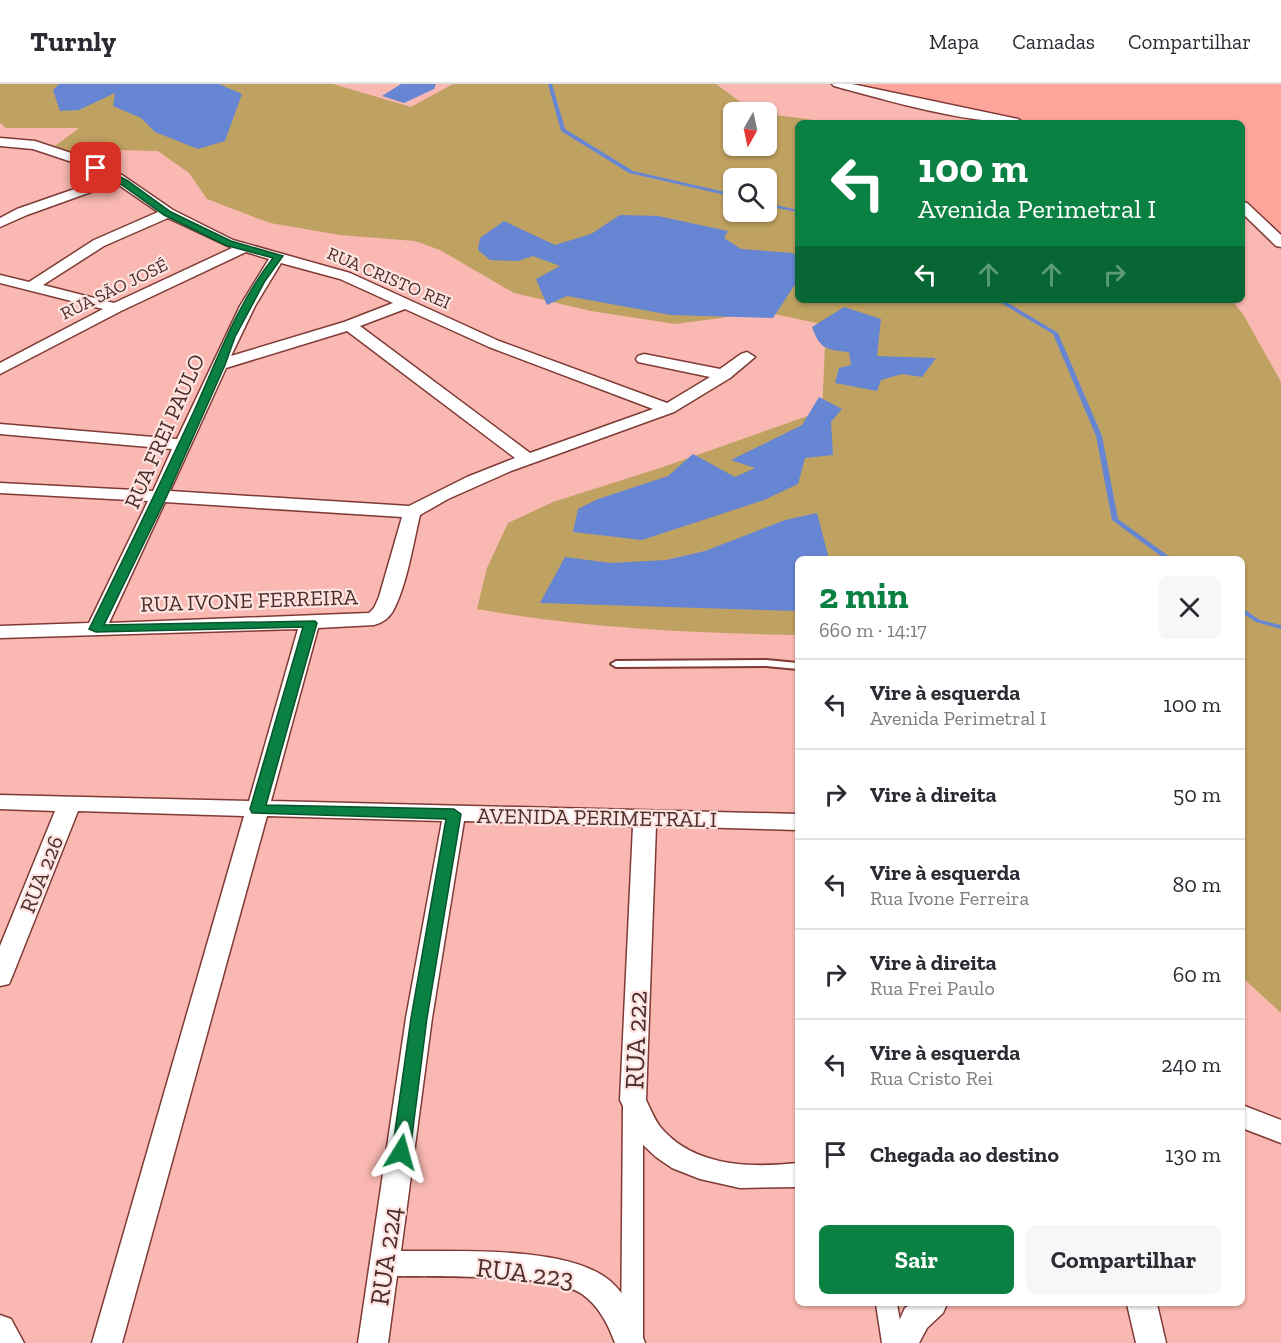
<!DOCTYPE html>
<html lang="pt">
<head>
<meta charset="utf-8">
<style>
  :root { --surface:#fff; --page:#f7f7f7; --text:#2b2b33; --muted:#7c7c81; --line:#e1e1e2; --accent:#0b8043 }
  body { margin:0; font-family:"Zilla Slab",serif; background:var(--page); color:var(--text); height:100vh; display:flex; flex-direction:column; font-size:22px; white-space:nowrap }
  * { box-sizing:border-box; margin:0 }
  p { font-size:20px; color:var(--muted) }
  .icon { flex:none; width:33px; height:33px; fill:none; stroke:currentColor; stroke-width:2; stroke-linecap:round; stroke-linejoin:round }
  .map { position:relative; flex:1; overflow:hidden }
  .panel { position:absolute; left:795px; top:472px; width:450px; height:750px; display:flex; flex-direction:column; background:var(--surface); border-radius:9px; box-shadow:0 2px 4px #0004 }
  .panel>* { flex:none }
  .top-card { position:absolute; left:795px; top:36px; width:450px; height:183px; border-radius:9px; box-shadow:0 2px 4px #0004; background:#0b8043; color:#fff; overflow:hidden }
  .needle { width:39px; rotate:189deg }
  .fabs { position:absolute; left:723px; top:18px; display:grid; gap:12px }
  .fabs a { display:grid; place-items:center; width:54px; height:54px; border-radius:9px; background:var(--surface); box-shadow:0 2px 4px #0004; font-size:30px }
  .pin { position:absolute; display:grid; place-items:center; width:51px; height:51px; color:#fff; margin:-26px; border-radius:12px; box-shadow:0 3px 9px #0006 }
  .me { position:absolute; width:66px; margin:-33px; rotate:8deg; stroke-linejoin:round; filter:drop-shadow(0 0 4px #0008) }
  .turn { display:flex; align-items:center; gap:21px; height:126px; padding:0 24px; font-size:27px }
  .turn .icon { width:78px; height:78px; stroke-width:2.5 }
  .turn b { display:block; font-size:42px; line-height:51px }
  .lanes { display:flex; align-items:center; height:57px; padding:0 24px; background:#0003; justify-content:center; gap:30px; direction:ltr }
  .lanes .off { opacity:.35 }
  .round { display:grid; place-items:center; flex:none; width:63px; height:63px; border-radius:9px; background:var(--page) }
  .summary { display:flex; align-items:center; justify-content:space-between; height:102px; padding:0 24px }
  h1 { font-size:36px; font-weight:700; line-height:45px; color:var(--accent) }
  .primary-button { display:flex; gap:12px; margin-top:auto; padding:12px 24px }
  .primary-button a { flex:1; height:69px; border-radius:9px; background:var(--accent); color:#fff; font-size:24px; font-weight:700; line-height:69px; text-align:center }
  .primary-button a+a { background:var(--page); color:var(--text) }
  ul { padding:0; list-style:none }
  li { display:flex; align-items:center; gap:18px; height:90px; padding:0 24px; border-top:2px solid var(--line) }
  li div { flex:1 }
  li b { display:block; font-size:22px }
  li em { font-style:normal }
  header { display:flex; align-items:center; gap:36px; box-sizing:border-box; height:84px; padding:0 30px; background:var(--surface); border-bottom:2px solid var(--line) }
  header strong { font-size:28px }
  nav { display:flex; gap:33px; margin-inline-start:auto; font-size:21px }
  .map>svg:first-child { display:block }
</style>
</head>
<body>
<header>
<strong>Turnly</strong>
<nav><a>Mapa</a><a>Camadas</a><a>Compartilhar</a></nav>
</header>
<div class="map">
<svg width="1281" height="1259" viewBox="0 0 1281 1259">
  <rect width="100%" height="100%" fill="#f9b8b1"/>
  <path fill="#fda49b" d="M846 0H1281V149L1275 148 1242 117V39H1034Z"/>
  <path fill="#bfa161" fill-rule="evenodd" d="M0 0H333L411 23 453 0H716L743 20 764 28H734V62H766L767 30 838 39H798V216H1231L1243 230 1281 298V929L1242 893V476H798V551C691 549 582 544 477 525L487 484 508 439 553 418 660 384 822 327 826 241 765 228 675 240 591 227 514 209 440 166 415 157 340 151 270 139 207 115 189 89 158 67 119 66 70 69 55 62 79 44H6L0 39ZM734 94H766V128H734Z"/>
  <g fill="#6686d4">
    <path d="M59 0H219L242 10 225 57 198 65 155 48 141 34 113 22 115 9 79 26 60 27 53 6Z"/>
    <path d="M401 0H436L434 5 404 19 382 12Z"/>
    <path d="M620 131 658 132 728 147 724 154 741 165 792 169 798 173V196L773 234 671 231 567 212 547 221 536 195 560 182 533 172 518 177 490 176 478 166 480 154 504 137 555 161 591 150Z"/>
    <path d="M844 223 881 235 877 272 936 274 922 293 902 290 881 296 877 307 835 299 839 284 851 281 849 268C826 266 820 265 812 243Z"/>
    <path d="M819 313 842 325 831 338 833 371 805 374 798 400 764 416 642 456 573 448 578 425 598 415 668 392 693 370 735 393 755 384 731 376 802 341Z"/>
    <path d="M817 429 829 475 798 476V527L540 519 565 473 611 479 666 476 705 467 785 436Z"/>
  </g>
  <g fill="none" stroke-linecap="round" stroke-linejoin="round">
    <g fill="#6686d4" fill-rule="evenodd">
      <path d="M548 0H552L565 45 633 87 734 110V113L629 89 561 47Z"/>
      <path d="M766 119 798 126V128L766 122Z"/>
      <path d="M996 216H1003L1058 249 1102 352 1118 435 1174 476H1166L1112 436 1096 352 1053 250Z"/>
      <path d="M1242 524 1260 536 1281 541V545L1256 538 1242 529Z"/>
    </g>
    <g stroke="#7f3a35" stroke-width="4">
      <path id="service" d="M766 576 798 579V585L766 582 616 583 611 580 616 577Z"/>
    </g>
    <g stroke="#7f3a35" stroke-width="3">
      <g id="pedestrian">
        <path d="M633 1014 640 1017 643 1022V1259H621L623 1022 626 1017Z"/>
        <path d="M876 1220H897L904 1259H882Z"/>
      </g>
    </g>
    <g stroke="#7f3a35" stroke-width="3">
      <g id="minor">
        <path d="M832 0H852L1018 35 1024 39C964 39 893 18 834 2Z"/>
        <path d="M0 54 35 57 80 72 122 91 173 126 233 156 350 189 499 257 667 319 710 293 638 278 636 275 638 272 644 270 720 285 741 270 747 268 755 273 730 294 674 328 511 387 448 415 420 431C413 460 407 501 393 527 389 534 382 539 374 541L318 544 271 717 798 730V746L656 742 646 1016C651 1026 655 1037 662 1045 696 1083 751 1084 798 1079V1103L740 1104 700 1095 672 1084 656 1073 642 1060 620 1016 633 742 464 737 432 934 401 1167C455 1168 566 1161 609 1196 628 1212 637 1236 645 1259H615C608 1240 599 1222 582 1210 551 1189 438 1193 397 1192L388 1259H358L406 934 442 737 267 732 122 1259H92L244 732 78 727 12 893 9 900 0 902V862L55 727 0 725V711L249 717 298 545 0 554V542L89 539 148 417 0 409V399L153 407 172 365 0 350V340L177 355 240 222 269 175 246 168 121 227 0 290V279L103 225 0 199V191L29 198 94 156 158 128 116 99 27 131 0 143V134L17 125 106 94 72 78 33 65 0 62ZM168 134 232 164 114 219 43 201 104 162ZM281 179 340 195 393 219 344 238 231 272 255 222ZM405 225 489 263 653 325 530 369 360 242ZM347 247 515 374 467 393 409 422 170 407 226 284ZM165 418 402 433 379 513 374 524 369 529 109 539Z"/>
        <path d="M1242 118 1247 119 1281 151V163L1276 162 1242 129Z"/>
        <path d="M1242 1021 1281 1036V1059L1242 1044Z"/>
        <path d="M911 1220H947L943 1229 927 1244 919 1259H889L905 1224Z"/>
        <path d="M1127 1220H1157L1166 1259H1136Z"/>
        <path d="M0 1231 11 1235 24 1259H0Z"/>
      </g>
    </g>
    <use href="#service" fill="#fff" fill-rule="evenodd"/>
    <use href="#pedestrian" fill="#fff" fill-rule="evenodd"/>
    <use href="#minor" fill="#fff" fill-rule="evenodd"/>
  </g>
  <path fill="#0b8043" stroke="#07532c" stroke-width="1.5" d="M93 82H99L128 97 171 128 231 157 283 172 265 197 235 253 225 281 166 414 104 541 315 537 317 539 266 721 454 725 461 730 427 934 410 1068 407 1073 401 1075 394 1073 392 1068 411 934 446 735 252 729 250 725 303 543 96 548 89 545C125 472 160 400 194 327 218 274 237 220 273 174L225 161 164 131 122 101 93 86Z"/>
  <g text-anchor="middle" stroke-width="4.5" stroke-linejoin="round" paint-order="stroke">
    <g font-size="18" fill="#4d2d2a" stroke="#fee4e1">
      <text transform="translate(389 194) rotate(23)" y="6">RUA CRISTO REI</text>
      <text transform="translate(114 205) rotate(-26)" y="6">RUA SÃO JOSÉ</text>
    </g>
    <g font-size="22" fill="#4d2d2a" stroke="#fee4e1">
      <text transform="translate(164 347) rotate(-66)" y="8">RUA FREI PAULO</text>
      <text transform="translate(249 516) rotate(-2)" y="8">RUA IVONE FERREIRA</text>
      <text transform="translate(597 733) rotate(1)" y="8">AVENIDA PERIMETRAL I</text>
      <text transform="translate(41 790) rotate(-68)" y="8">RUA 226</text>
    </g>
    <g font-size="27" fill="#4d2d2a" stroke="#fee4e1">
      <text transform="translate(636 956) rotate(-88)" y="9">RUA 222</text>
      <text transform="translate(386 1172) rotate(-82)" y="9">RUA 224</text>
      <text transform="translate(525 1189) rotate(7)" y="9">RUA 223</text>
    </g>
  </g>
</svg>
<div class="fabs">
<a><svg class="needle" viewBox="-14 -14 28 28"><path d="M0-13l5 13h-10z" fill="#e53935"/><path d="M0 13l5-13h-10z" fill="#7c7c81"/></svg></a>
<a><svg class="icon" aria-label="search" viewBox="0 0 24 24"><circle cx="10" cy="10" r="6"/><path d="M15 15l6 6"/></svg></a>
</div>
<div class="pin" style="left:96px;top:84px;background:#d93025"><svg class="icon" aria-label="arrive" viewBox="0 0 24 24"><path d="M6 21V4h12l-3 4 3 4H6"/></svg></div>
<svg class="me" style="left:401px;top:1068px" viewBox="-20 -20 40 40"><path d="M0-17L14 15 0 8-14 15z" fill="#0b8043" stroke="#fff" stroke-width="4"/></svg>
<div class="top-card">
<div class="turn"><svg class="icon" aria-label="left" viewBox="0 0 24 24"><path d="M17 20v-9H6M10 6l-5 5 5 5"/></svg><div><b>100 m</b>Avenida Perimetral I</div></div>
<div class="lanes"><svg class="icon" aria-label="left" viewBox="0 0 24 24"><path d="M17 20v-9H6M10 6l-5 5 5 5"/></svg><svg class="icon off" aria-label="ahead" viewBox="0 0 24 24"><path d="M12 20V5M6 11l6-6 6 6"/></svg><svg class="icon off" aria-label="ahead" viewBox="0 0 24 24"><path d="M12 20V5M6 11l6-6 6 6"/></svg><svg class="icon off" aria-label="right" viewBox="0 0 24 24"><path d="M7 20v-9h11M14 6l5 5-5 5"/></svg></div>
</div>
<section class="panel">
<div class="summary"><div><h1>2 min</h1><p>660 m · 14:17</p></div><a class="round"><svg class="icon" aria-label="close" viewBox="0 0 24 24"><path d="M6 6l12 12M18 6L6 18"/></svg></a></div>
<ul>
<li><svg class="icon" aria-label="left" viewBox="0 0 24 24"><path d="M17 20v-9H6M10 6l-5 5 5 5"/></svg><div><b>Vire à esquerda</b><p>Avenida Perimetral I</p></div><em>100 m</em></li>
<li><svg class="icon" aria-label="right" viewBox="0 0 24 24"><path d="M7 20v-9h11M14 6l5 5-5 5"/></svg><div><b>Vire à direita</b></div><em>50 m</em></li>
<li><svg class="icon" aria-label="left" viewBox="0 0 24 24"><path d="M17 20v-9H6M10 6l-5 5 5 5"/></svg><div><b>Vire à esquerda</b><p>Rua Ivone Ferreira</p></div><em>80 m</em></li>
<li><svg class="icon" aria-label="right" viewBox="0 0 24 24"><path d="M7 20v-9h11M14 6l5 5-5 5"/></svg><div><b>Vire à direita</b><p>Rua Frei Paulo</p></div><em>60 m</em></li>
<li><svg class="icon" aria-label="left" viewBox="0 0 24 24"><path d="M17 20v-9H6M10 6l-5 5 5 5"/></svg><div><b>Vire à esquerda</b><p>Rua Cristo Rei</p></div><em>240 m</em></li>
<li><svg class="icon" aria-label="arrive" viewBox="0 0 24 24"><path d="M6 21V4h12l-3 4 3 4H6"/></svg><div><b>Chegada ao destino</b></div><em>130 m</em></li>
</ul>
<div class="primary-button"><a>Sair</a><a>Compartilhar</a></div>
</section>
</div>
</body>
</html>
